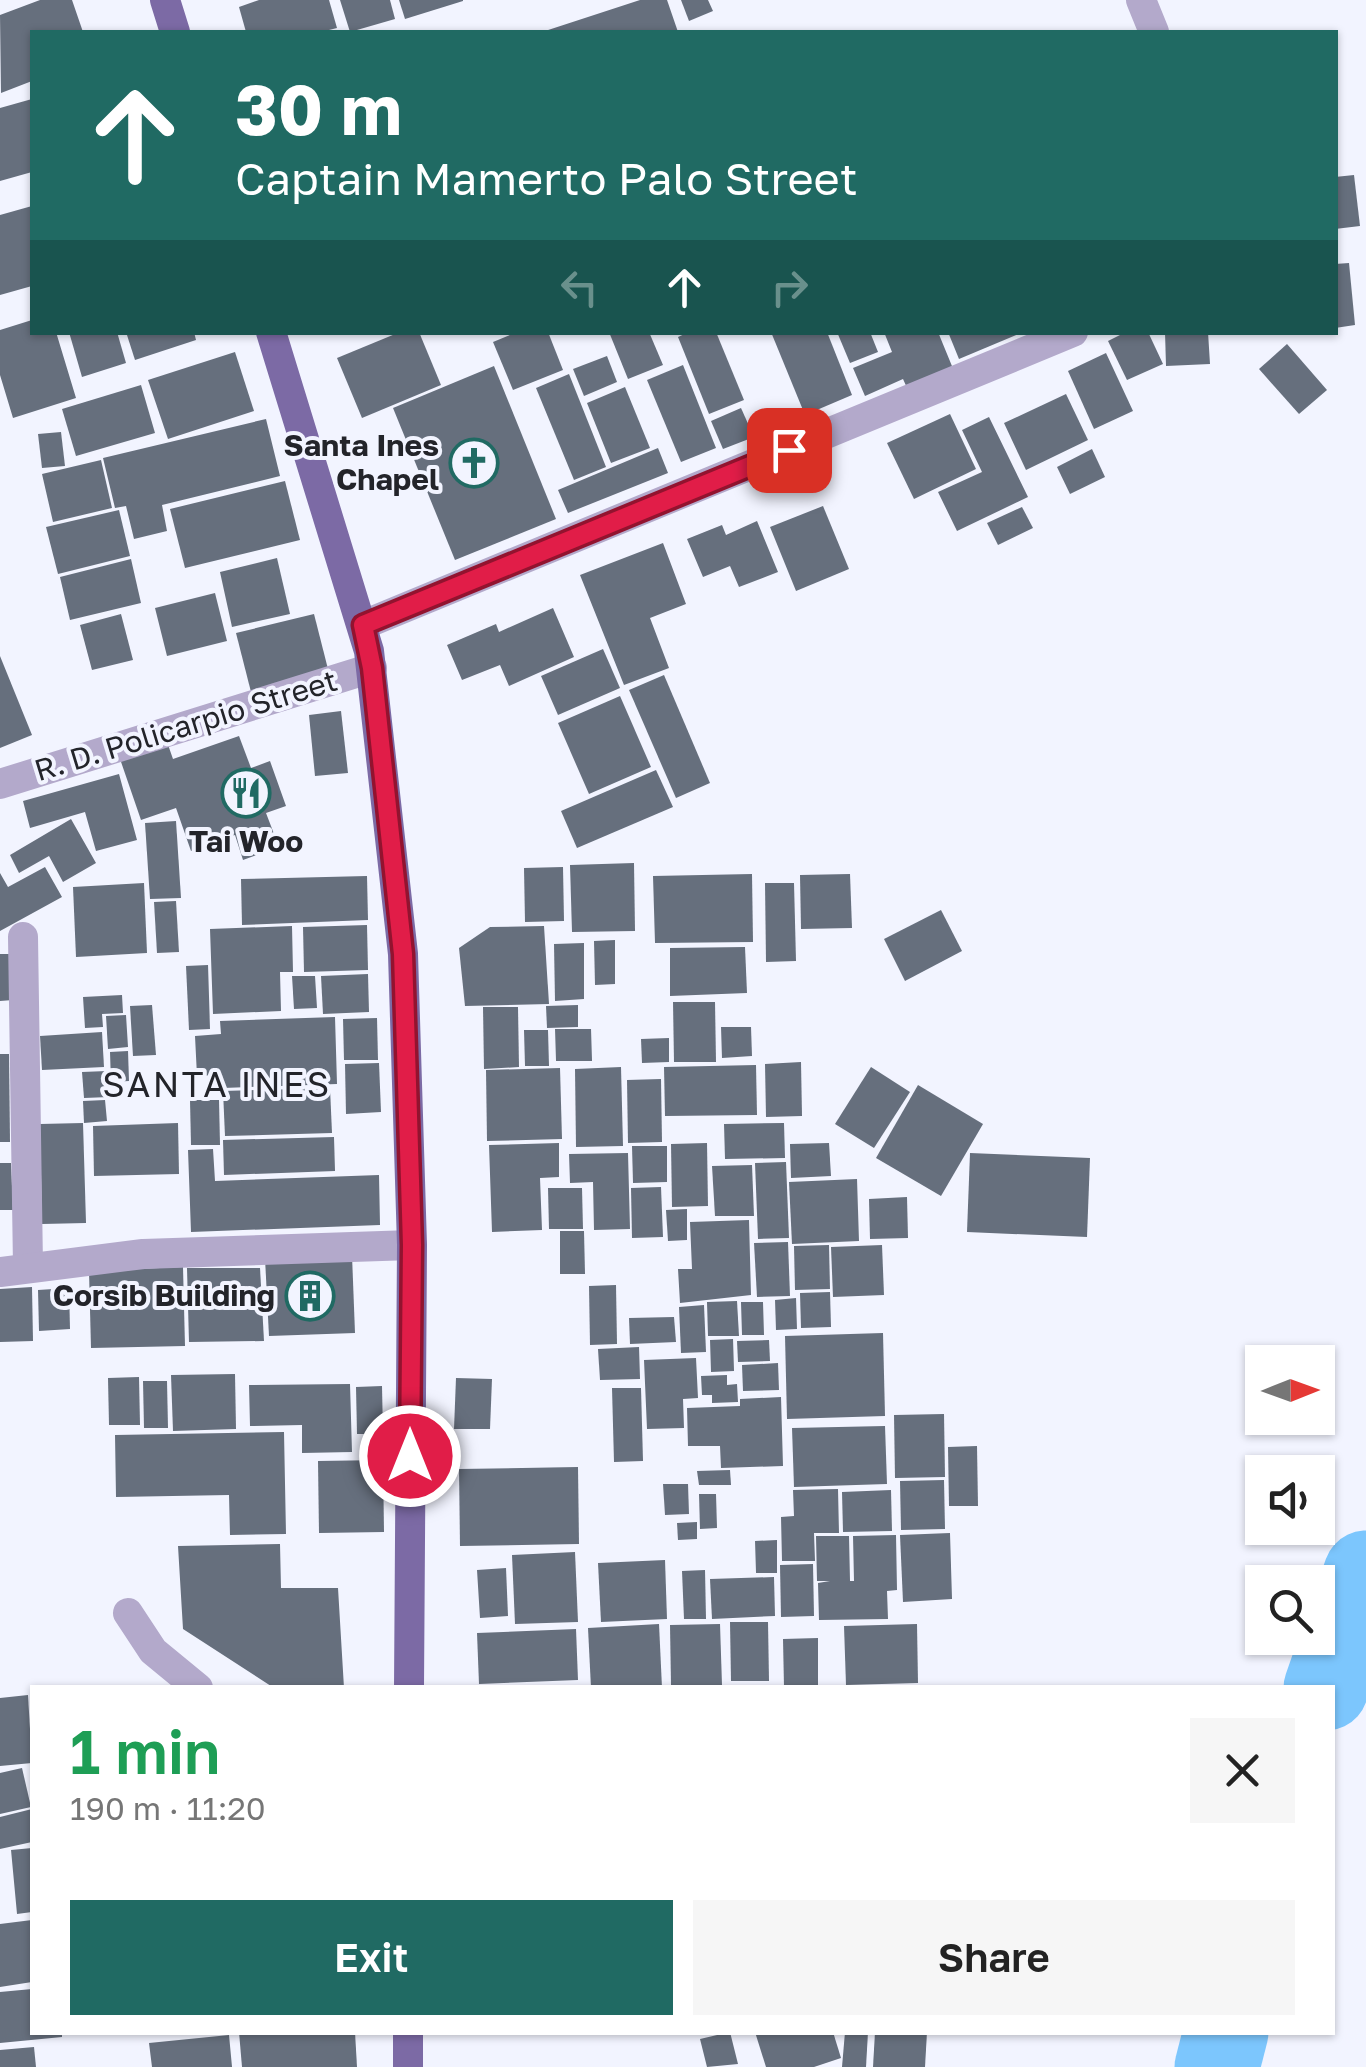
<!DOCTYPE html>
<html lang="en">
<head>
<meta charset="utf-8">
<style>
  :root { --surface:#fff; --page:#f6f6f6; --text:#222; --muted:#767676; --accent:#206a63 }
  body { margin:0; font-family:"Golos Text",sans-serif; background:var(--page); color:var(--text); height:100vh; display:flex; flex-direction:column; font-size:38px; white-space:nowrap }
  * { box-sizing:border-box; margin:0 }
  p { font-size:32px; color:var(--muted) }
  .icon { flex:none; width:55px; height:55px; fill:none; stroke:currentColor; stroke-width:2; stroke-linecap:round; stroke-linejoin:round }
  .map { position:relative; flex:1; overflow:hidden }
  .side { position:absolute; left:30px; top:1685px; width:1305px; height:350px; display:flex; flex-direction:column; background:var(--surface); border-radius:0px; box-shadow:0 2px 8px #0004 }
  .side>* { flex:none }
  .top-card { position:absolute; left:30px; top:30px; width:1308px; height:305px; border-radius:0px; box-shadow:0 2px 8px #0004; background:#206a63; color:#fff; overflow:hidden }
  .needle { width:65px; rotate:89deg }
  .tools { position:absolute; left:1245px; top:1345px; display:grid; gap:20px }
  .tools a { display:grid; place-items:center; width:90px; height:90px; border-radius:0px; background:var(--surface); box-shadow:0 2px 8px #0004; font-size:50px }
  .pin { position:absolute; display:grid; place-items:center; width:85px; height:85px; color:#fff; margin:-42px; border-radius:20px; box-shadow:0 5px 15px #0006 }
  .me { position:absolute; width:110px; margin:-55px; rotate:0deg; stroke-linejoin:round; filter:drop-shadow(0 0 8px #0008) }
  .turn { display:flex; align-items:center; gap:35px; height:210px; padding:0 40px; font-size:45px }
  .turn .icon { width:130px; height:130px; stroke-width:2.5 }
  .turn b { display:block; font-size:70px; line-height:85px }
  .lanes { display:flex; align-items:center; height:95px; padding:0 40px; background:#0003; justify-content:center; gap:50px; direction:ltr }
  .lanes .off { opacity:.35 }
  .round { display:grid; place-items:center; flex:none; width:105px; height:105px; border-radius:0px; background:var(--page) }
  .head { display:flex; align-items:center; justify-content:space-between; height:170px; padding:0 40px }
  h1 { font-size:60px; font-weight:600; line-height:75px; color:#1e9e55 }
  .cta { display:flex; gap:20px; margin-top:auto; padding:20px 40px }
  .cta a { flex:1; height:115px; border-radius:0px; background:var(--accent); color:#fff; font-size:40px; font-weight:600; line-height:115px; text-align:center }
  .cta a+a { background:var(--page); color:var(--text) }
  .map>svg:first-child { display:block }
</style>
</head>
<body>
<div class="map">
<svg width="1366" height="2067" viewBox="0 0 1366 2067">
  <rect width="100%" height="100%" fill="#f2f4ff"/>
  <g fill="none" stroke-linecap="round" stroke-linejoin="round">
    <g stroke="#7cc6fd" stroke-width="85">
      <path d="M1326 1688 1366 1573"/>
      <path d="M1217 2067 1226 2032"/>
    </g>
  </g>
  <g fill="#666f7d">
    <path d="M40 0H72L83 32H32V81L1 93 0 15Z"/>
    <path d="M259 0H329L337 28 321 32H246L239 7Z"/>
    <path d="M340 0H390L395 19 350 32Z"/>
    <path d="M399 0H463V1L405 19Z"/>
    <path d="M640 0H667L678 32H542Z"/>
    <path d="M681 0H708L713 11 689 21Z"/>
    <path d="M32 99V172L0 181V108Z"/>
    <path d="M1354 175 1360 226 1335 229V177Z"/>
    <path d="M32 206V286L0 295V215Z"/>
    <path d="M1349 263 1355 325 1335 328V264Z"/>
    <path d="M32 320V332H56L76 398 13 418 0 375V330Z"/>
    <path d="M69 332H117L126 363 82 377Z"/>
    <path d="M126 332H194L196 340 135 360Z"/>
    <path d="M400 332H419L441 385 362 418 337 358Z"/>
    <path d="M517 332H548L563 370 513 390 493 342Z"/>
    <path d="M609 332H649L663 365 628 379Z"/>
    <path d="M689 332H716L744 400 709 414 678 337Z"/>
    <path d="M771 332H827L852 395 805 415Z"/>
    <path d="M837 332H870L878 352 850 363Z"/>
    <path d="M884 332H938L954 371 908 390 903 379 865 396 853 368 892 352Z"/>
    <path d="M948 332H1021V333L959 359Z"/>
    <path d="M1126 332H1148L1163 364 1127 380 1108 341Z"/>
    <path d="M1165 332H1208L1210 364 1166 366Z"/>
    <path d="M1287 344 1327 390 1299 414 1259 369Z"/>
    <path d="M235 352 254 411 168 439 148 380Z"/>
    <path d="M1106 353 1133 411 1094 429 1068 371Z"/>
    <path d="M607 356 617 382 584 396 573 369Z"/>
    <path d="M683 365 716 448 681 462 647 380Z"/>
    <path d="M494 366 556 519 455 560 393 408Z"/>
    <path d="M569 374 606 467 574 480 536 388Z"/>
    <path d="M141 385 155 433 76 456 62 409Z"/>
    <path d="M625 387 650 448 611 463 587 403Z"/>
    <path d="M1066 394 1088 440 1026 470 1004 423Z"/>
    <path d="M741 408 754 437 723 449 711 421Z"/>
    <path d="M950 414 976 469 914 499 887 443Z"/>
    <path d="M989 417 1028 497 957 531 938 492 982 472 962 430Z"/>
    <path d="M266 419 280 476 162 505 167 531 134 539 126 506 115 508 103 458Z"/>
    <path d="M61 432 65 466 42 468 38 434Z"/>
    <path d="M658 448 668 473 568 513 558 490Z"/>
    <path d="M1092 449 1105 477 1070 494 1057 467Z"/>
    <path d="M101 460 112 508 53 522 42 474Z"/>
    <path d="M285 481 300 540 185 568 170 509Z"/>
    <path d="M823 506 849 569 796 591 770 527Z"/>
    <path d="M1022 507 1033 528 998 545 987 523Z"/>
    <path d="M119 510 130 556 58 574 46 527Z"/>
    <path d="M757 521 778 572 739 587 730 566 703 577 687 539 722 525 726 535Z"/>
    <path d="M663 543 686 604 650 618 669 668 624 685 580 575Z"/>
    <path d="M277 558 290 614 232 627 220 572Z"/>
    <path d="M131 559 141 603 70 620 60 577Z"/>
    <path d="M215 593 227 641 167 656 155 608Z"/>
    <path d="M553 608 574 657 509 686 500 665 462 680 447 645 496 624 499 632Z"/>
    <path d="M121 614 133 660 92 670 80 625Z"/>
    <path d="M314 614 329 673 251 692 236 633Z"/>
    <path d="M603 649 620 688 558 715 541 676Z"/>
    <path d="M0 656 32 735 0 748Z"/>
    <path d="M664 675 710 783 676 798 629 690Z"/>
    <path d="M620 696 651 767 589 794 558 723Z"/>
    <path d="M341 711 348 773 315 776 309 715Z"/>
    <path d="M239 736 251 768 270 761 286 806 266 813 279 847 243 860 235 835 191 851 176 808 141 820 119 756 166 739 173 759Z"/>
    <path d="M656 770 673 807 577 848 561 811Z"/>
    <path d="M119 774 137 840 96 851 85 812 30 828 23 801Z"/>
    <path d="M71 819 96 863 63 882 49 856 19 873 10 855Z"/>
    <path d="M176 821 181 898 150 899 145 823Z"/>
    <path d="M634 863 635 931 572 932 570 865Z"/>
    <path d="M45 867 62 897 0 931V873L8 887Z"/>
    <path d="M563 867 564 921 525 922 524 868Z"/>
    <path d="M752 874 753 942 655 943 653 876Z"/>
    <path d="M850 874 852 928 801 929 800 875Z"/>
    <path d="M367 876 368 920 242 925 241 879Z"/>
    <path d="M144 883 147 953 76 957 73 887Z"/>
    <path d="M765 883H794L796 961 766 962Z"/>
    <path d="M176 901 179 952 157 953 154 902Z"/>
    <path d="M941 910 962 951 905 981 884 939Z"/>
    <path d="M367 925 368 970 304 972 303 927Z"/>
    <path d="M292 926 293 972H280L281 1011 213 1014 210 929Z"/>
    <path d="M544 926 549 1004 465 1006 459 948 490 927Z"/>
    <path d="M615 940V984L595 985 594 941Z"/>
    <path d="M584 943V999L555 1001 554 944Z"/>
    <path d="M745 947 747 993 670 996V948Z"/>
    <path d="M0 954H10L13 1000 0 1001Z"/>
    <path d="M208 965 210 1029 189 1030 186 966Z"/>
    <path d="M368 974 369 1012 323 1014 321 976Z"/>
    <path d="M292 976H315L317 1008 294 1009Z"/>
    <path d="M122 995 123 1013 102 1014 103 1027 85 1028 83 997Z"/>
    <path d="M673 1002H715L716 1062H674Z"/>
    <path d="M152 1005 156 1055 133 1056 130 1006Z"/>
    <path d="M578 1005V1027L547 1028 546 1006Z"/>
    <path d="M483 1007H518L519 1067 484 1069Z"/>
    <path d="M126 1015 128 1047 108 1049 106 1016Z"/>
    <path d="M335 1017 337 1084 223 1088 222 1075 197 1076 195 1036 221 1034 220 1021Z"/>
    <path d="M377 1018 378 1060H344L343 1019Z"/>
    <path d="M721 1027H751L752 1056 722 1058Z"/>
    <path d="M555 1029H591L592 1061H556Z"/>
    <path d="M524 1030H548L549 1066H525Z"/>
    <path d="M102 1032 104 1067 42 1070 40 1036Z"/>
    <path d="M669 1038V1062L642 1063 641 1039Z"/>
    <path d="M128 1051 129 1081 111 1082 110 1052Z"/>
    <path d="M0 1054H9L10 1142H0Z"/>
    <path d="M801 1062 802 1116 766 1117 765 1064Z"/>
    <path d="M379 1063 381 1112 346 1114 345 1064Z"/>
    <path d="M756 1065 757 1115 665 1116 664 1067Z"/>
    <path d="M621 1067 623 1146 576 1147 575 1069Z"/>
    <path d="M871 1067 910 1092 874 1148 835 1124Z"/>
    <path d="M560 1068 562 1139 487 1141 486 1070Z"/>
    <path d="M107 1071 109 1097 84 1098 82 1072Z"/>
    <path d="M661 1079 662 1142 628 1143 627 1080Z"/>
    <path d="M918 1085 983 1124 941 1196 876 1158Z"/>
    <path d="M330 1088 332 1133 225 1136 223 1091Z"/>
    <path d="M105 1100 107 1121 84 1123 83 1101Z"/>
    <path d="M190 1100H219L220 1145H191Z"/>
    <path d="M83 1123 86 1223 42 1224 40 1124Z"/>
    <path d="M178 1123 179 1174 94 1176 93 1126Z"/>
    <path d="M784 1123 785 1158 725 1159 724 1124Z"/>
    <path d="M334 1137 335 1171 224 1175 223 1140Z"/>
    <path d="M559 1143V1177L540 1178 542 1230 492 1232 489 1145Z"/>
    <path d="M707 1143 708 1206 672 1207 671 1144Z"/>
    <path d="M829 1143 831 1176 791 1178 790 1144Z"/>
    <path d="M632 1146H667V1182L633 1183Z"/>
    <path d="M213 1149 215 1181 379 1175 380 1225 191 1232 188 1150Z"/>
    <path d="M628 1153 630 1229 594 1230 593 1182 570 1183 569 1154Z"/>
    <path d="M970 1153 1090 1158 1087 1237 967 1232Z"/>
    <path d="M786 1162 789 1238 758 1239 755 1163Z"/>
    <path d="M0 1163H11L13 1210H0Z"/>
    <path d="M752 1165 754 1216H715L712 1166Z"/>
    <path d="M857 1179 859 1241 792 1244 789 1182Z"/>
    <path d="M661 1187 663 1237 632 1238 631 1188Z"/>
    <path d="M548 1188H582L583 1229H549Z"/>
    <path d="M907 1197 908 1238 870 1239 869 1199Z"/>
    <path d="M687 1209V1240L668 1241 666 1210Z"/>
    <path d="M749 1220 751 1295 680 1303 678 1269H692L690 1222Z"/>
    <path d="M560 1231H584L585 1274H560Z"/>
    <path d="M788 1242 790 1296 757 1297 754 1243Z"/>
    <path d="M829 1245 830 1289 795 1290 794 1246Z"/>
    <path d="M882 1245 884 1295 833 1297 831 1247Z"/>
    <path d="M352 1255 355 1333 269 1336 265 1258Z"/>
    <path d="M183 1267 185 1346 91 1348 89 1271Z"/>
    <path d="M187 1268H260L264 1341 189 1342Z"/>
    <path d="M616 1285 617 1344 590 1345 589 1286Z"/>
    <path d="M32 1287 33 1341 0 1342V1289Z"/>
    <path d="M69 1288 70 1329 39 1331 38 1290Z"/>
    <path d="M830 1292 831 1327 801 1328 800 1293Z"/>
    <path d="M796 1298 797 1329 776 1330 775 1300Z"/>
    <path d="M737 1301 739 1336H708L707 1302Z"/>
    <path d="M741 1302H763L764 1335H742Z"/>
    <path d="M704 1305 706 1352 681 1353 679 1307Z"/>
    <path d="M674 1317 676 1342 630 1344 629 1318Z"/>
    <path d="M883 1333 885 1416 787 1419 785 1336Z"/>
    <path d="M733 1339 734 1371 711 1372 710 1340Z"/>
    <path d="M769 1340 770 1361 738 1362 737 1341Z"/>
    <path d="M639 1347 640 1379 600 1380 598 1349Z"/>
    <path d="M696 1358 698 1398 683 1399 684 1428 647 1429 644 1360Z"/>
    <path d="M778 1363 779 1390 743 1391 742 1365Z"/>
    <path d="M235 1374 236 1429 173 1431 171 1375Z"/>
    <path d="M727 1375V1385L737 1384 738 1402 712 1403V1395H702L701 1376Z"/>
    <path d="M139 1377 140 1425H109L108 1378Z"/>
    <path d="M456 1378 492 1379 490 1429H454Z"/>
    <path d="M143 1381H167L168 1428H144Z"/>
    <path d="M350 1384 352 1452 302 1453V1425L250 1426 249 1385Z"/>
    <path d="M382 1386 383 1434H357L356 1387Z"/>
    <path d="M612 1388H641L643 1461 614 1462Z"/>
    <path d="M781 1397 783 1466 721 1468 720 1446H688L687 1408 740 1406V1399Z"/>
    <path d="M944 1414 945 1477 895 1478 894 1415Z"/>
    <path d="M885 1426 887 1484 794 1487 792 1428Z"/>
    <path d="M284 1432 286 1534 230 1535 229 1495 116 1497 115 1435Z"/>
    <path d="M977 1446 978 1506H949L948 1447Z"/>
    <path d="M383 1460 384 1532 319 1533 318 1461Z"/>
    <path d="M578 1467 579 1544 460 1546 459 1469Z"/>
    <path d="M730 1470 731 1485H699L697 1471Z"/>
    <path d="M944 1480 945 1529 901 1530 900 1481Z"/>
    <path d="M663 1484H688L689 1514 665 1515Z"/>
    <path d="M838 1489 839 1533H814L815 1561H782L781 1517 794 1516 793 1490Z"/>
    <path d="M891 1490 892 1531 843 1532 842 1492Z"/>
    <path d="M699 1494H716L717 1528 700 1529Z"/>
    <path d="M697 1522V1539L678 1540 677 1523Z"/>
    <path d="M950 1533 952 1599 903 1602 900 1535Z"/>
    <path d="M896 1535 897 1590 887 1591 888 1619 819 1620 818 1583 830 1581H817L816 1536H849L850 1581H854L853 1536Z"/>
    <path d="M777 1540V1573H756L755 1541Z"/>
    <path d="M280 1544 281 1588H338L344 1688H274L183 1629 178 1546Z"/>
    <path d="M575 1552 578 1622 515 1624 512 1555Z"/>
    <path d="M665 1560 667 1619 601 1622 598 1563Z"/>
    <path d="M813 1564 814 1616 781 1617 780 1565Z"/>
    <path d="M506 1568 508 1616 480 1618 477 1570Z"/>
    <path d="M705 1570 706 1619H684L682 1571Z"/>
    <path d="M774 1577 775 1616 712 1619 710 1579Z"/>
    <path d="M730 1622H768L769 1681H731Z"/>
    <path d="M659 1624 662 1688H591L588 1628Z"/>
    <path d="M720 1624 722 1685H671L670 1625Z"/>
    <path d="M917 1624 918 1683 846 1685 844 1626Z"/>
    <path d="M576 1629 578 1680 479 1684 477 1633Z"/>
    <path d="M818 1638V1686L784 1687 783 1639Z"/>
    <path d="M28 1695 32 1763 0 1766V1698Z"/>
    <path d="M22 1768 31 1807 0 1814V1773Z"/>
    <path d="M32 1809V1842L0 1849V1817Z"/>
    <path d="M32 1848V1912L17 1914 11 1850Z"/>
    <path d="M32 1920V1982L0 1987V1924Z"/>
    <path d="M32 1989V2032H62V2037L0 2043V1992Z"/>
    <path d="M239 2032H355L357 2067H242Z"/>
    <path d="M730 2032 738 2064 707 2067 700 2039Z"/>
    <path d="M755 2032H833L841 2058 814 2067H766Z"/>
    <path d="M845 2032H868L866 2067H842Z"/>
    <path d="M875 2032H927L925 2067H873Z"/>
    <path d="M229 2035 232 2067H152L149 2043Z"/>
    <path d="M34 2047 36 2067H0V2050Z"/>
  </g>
  <g fill="none" stroke-linecap="round" stroke-linejoin="round">
    <g stroke="#b3a9cb" stroke-width="30">
      <path d="M1141 0 1154 32"/>
      <path d="M363 625 1073 332"/>
      <path d="M0 784 372 668"/>
      <path d="M23 937 28 1266"/>
      <path d="M0 1272 143 1254 412 1245"/>
      <path d="M128 1613 153 1651 198 1688"/>
    </g>
    <g stroke="#7c6aa5" stroke-width="30">
      <path d="M165 0 175 32"/>
      <path d="M271 332 369 651 403 954 412 1245 409 1688"/>
      <path d="M408 2032V2067"/>
    </g>
  </g>
  <g fill="none" stroke-linecap="round" stroke-linejoin="round">
    <g stroke="#92132f" stroke-width="25">
      <path id="route" d="M410 1456 412 1245 403 954 372 668 363 625 789 450"/>
    </g>
    <use href="#route" stroke="#e11d48" stroke-width="18"/>
  </g>
  <defs>
    <g id="church-ring" transform="scale(2.5)"><circle r="9.5" fill="#f2f4ff" stroke="#206a63" stroke-width="1.5"/><path d="M-1.2-6h2.4v3.5h3.3v2.4h-3.3V6h-2.4V-.1h-3.3v-2.4h3.3Z" fill="#206a63"/></g>
    <g id="restaurant-ring" transform="scale(2.5)"><circle r="9.5" fill="#f2f4ff" stroke="#206a63" stroke-width="1.5"/><path d="M-5-6h1v4h1v-4h1v4h1v-4h1v5L-1.5 .5V6h-2V.5L-5-1ZM5-6V6H3V1.5H1.5Q1.5-4 5-6Z" fill="#206a63"/></g>
    <g id="building-ring" transform="scale(2.5)"><circle r="9.5" fill="#f2f4ff" stroke="#206a63" stroke-width="1.5"/><path d="M-4-6H4V6H1V3H-1V6H-4ZM-2.5-4.3h1.7v1.8h-1.7ZM.8-4.3h1.7v1.8H.8ZM-2.5-1h1.7V.8h-1.7ZM.8-1h1.7V.8H.8Z" fill="#206a63"/></g>
  </defs>
  <g fill-rule="evenodd">
    <use href="#church-ring" x="474" y="463"/>
    <use href="#restaurant-ring" x="246" y="793"/>
    <use href="#building-ring" x="310" y="1296"/>
  </g>
  <g text-anchor="middle" stroke-width="8" stroke-linejoin="round" paint-order="stroke">
    <g font-size="30" font-weight="bold" fill="#23242a" stroke="#f2f4ff" text-anchor="end">
      <text x="439" y="456">Santa Ines<tspan x="439" dy="34">Chapel</tspan></text>
      <text x="246" y="852" text-anchor="middle">Tai Woo</text>
      <text x="275" y="1306">Corsib Building</text>
    </g>
    <g font-size="30" fill="#23242a" stroke="#f2f4ff">
      <text transform="translate(186 726) rotate(-17)" y="10">R. D. Policarpio Street</text>
    </g>
    <g font-size="35" letter-spacing="2.5" fill="#23242a" stroke="#f2f4ff">
      <text x="217" y="1097">SANTA INES</text>
    </g>
  </g>
</svg>
<div class="tools">
<a><svg class="needle" viewBox="-14 -14 28 28"><path d="M0-13l5 13h-10z" fill="#e53935"/><path d="M0 13l5-13h-10z" fill="#767676"/></svg></a>
<a><svg class="icon" aria-label="sound" viewBox="0 0 24 24"><path d="M4 9h4l5-4v14l-5-4H4zM17 9q2 3 0 6"/></svg></a>
<a><svg class="icon" aria-label="search" viewBox="0 0 24 24"><circle cx="10" cy="10" r="6"/><path d="M15 15l6 6"/></svg></a>
</div>
<div class="pin" style="left:789px;top:450px;background:#d93025"><svg class="icon" aria-label="arrive" viewBox="0 0 24 24"><path d="M6 21V4h12l-3 4 3 4H6"/></svg></div>
<svg class="me" style="left:410px;top:1456px" viewBox="-20 -20 40 40"><circle r="17" fill="#e11d48" stroke="#fff" stroke-width="3"/><path d="M0-11L8 9 0 5-8 9z" fill="#fff"/></svg>
<div class="top-card">
<div class="turn"><svg class="icon" aria-label="ahead" viewBox="0 0 24 24"><path d="M12 20V5M6 11l6-6 6 6"/></svg><div><b>30 m</b>Captain Mamerto Palo Street</div></div>
<div class="lanes"><svg class="icon off" aria-label="left" viewBox="0 0 24 24"><path d="M17 20v-9H6M10 6l-5 5 5 5"/></svg><svg class="icon" aria-label="ahead" viewBox="0 0 24 24"><path d="M12 20V5M6 11l6-6 6 6"/></svg><svg class="icon off" aria-label="right" viewBox="0 0 24 24"><path d="M7 20v-9h11M14 6l5 5-5 5"/></svg></div>
</div>
<section class="side">
<div class="head"><div><h1>1 min</h1><p>190 m · 11:20</p></div><a class="round"><svg class="icon" aria-label="close" viewBox="0 0 24 24"><path d="M6 6l12 12M18 6L6 18"/></svg></a></div>
<div class="cta"><a>Exit</a><a>Share</a></div>
</section>
</div>
</body>
</html>
